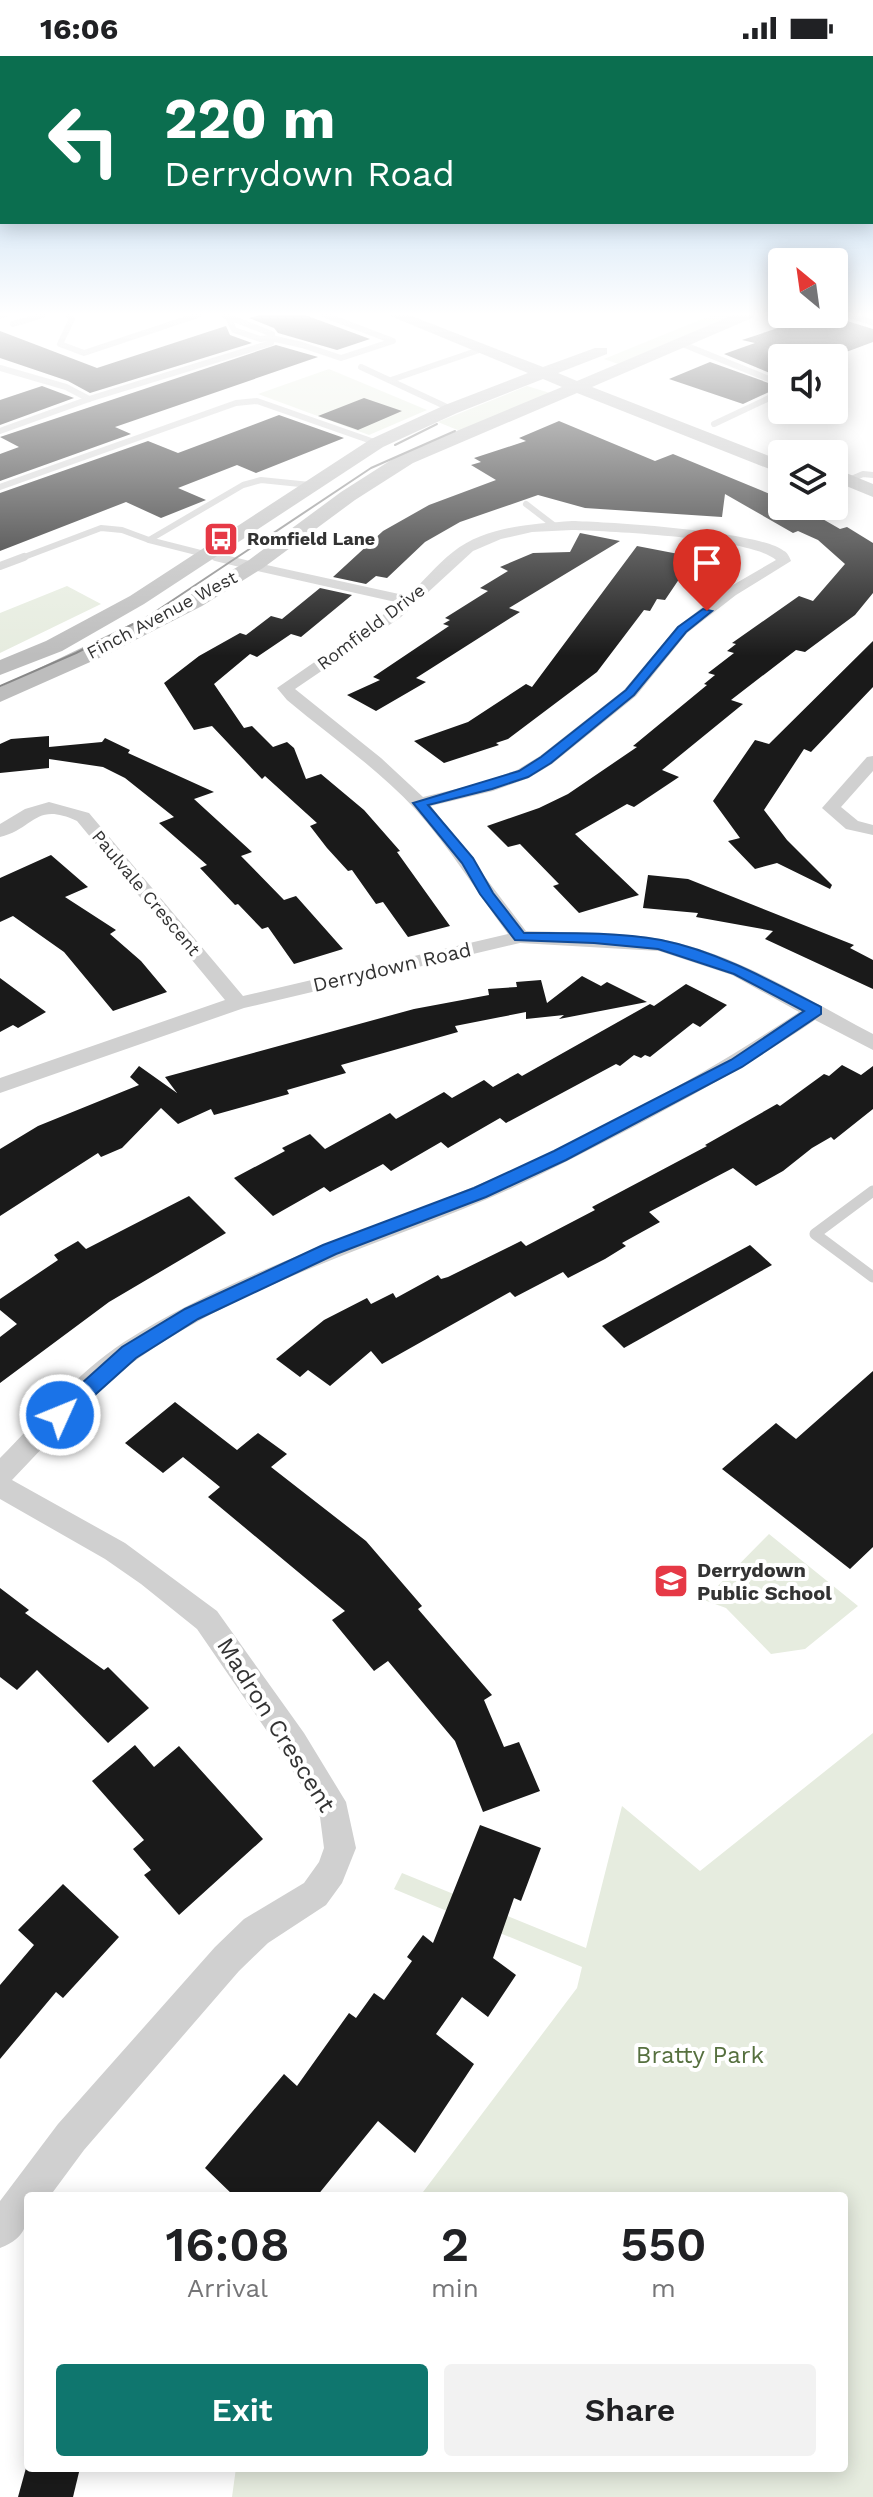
<!DOCTYPE html>
<html lang="en">
<head>
<meta charset="utf-8">
<style>
  :root { --surface:#fff; --page:#f2f2f2; --text:#202124; --muted:#757577; --accent:#0f766e }
  body { margin:0; font-family:"Work Sans",sans-serif; background:var(--page); color:var(--text); height:100vh; display:flex; flex-direction:column; font-size:30px; white-space:nowrap }
  * { box-sizing:border-box; margin:0 }
  p { font-size:26px; color:var(--muted) }
  .icon { flex:none; width:44px; height:44px; fill:none; stroke:currentColor; stroke-width:2; stroke-linecap:round; stroke-linejoin:round }
  .map { position:relative; flex:1; overflow:hidden }
  .sheet { position:absolute; left:24px; top:2136px; width:824px; height:280px; display:flex; flex-direction:column; background:var(--surface); border-radius:8px; box-shadow:0 4px 20px #0003 }
  .sheet>* { flex:none }
  .guide { position:absolute; left:0px; top:0px; width:874px; height:168px; box-shadow:0 4px 20px #0003; background:#0b6e4f; color:#fff; overflow:hidden }
  .needle { width:52px; rotate:331deg }
  .buttons { position:absolute; left:768px; top:192px; display:grid; gap:16px }
  .buttons a { display:grid; place-items:center; width:80px; height:80px; border-radius:8px; background:var(--surface); box-shadow:0 4px 20px #0003; font-size:40px }
  .pin { position:absolute; display:grid; place-items:center; width:68px; height:68px; color:#fff; margin:-82px -34px; border-radius:50% 50% 50% 0; rotate:-45deg; box-shadow:0 0 8px #0007 }
  .pin .icon { rotate:45deg }
  .me { position:absolute; width:88px; margin:-44px; rotate:46deg; stroke-linejoin:round; filter:drop-shadow(0 0 6px #0008) }
  .turn { display:flex; align-items:center; gap:28px; height:168px; padding:0 32px; font-size:36px }
  .turn .icon { width:104px; height:104px; stroke-width:2.5 }
  .turn b { display:block; font-size:56px; line-height:68px }
  .eta { display:flex; justify-content:space-evenly; align-items:center; height:136px; text-align:center }
  .eta b { font-size:48px; font-weight:600; line-height:56px }
  .primary-button { display:flex; gap:16px; margin-top:auto; padding:16px 32px }
  .primary-button a { flex:1; height:92px; border-radius:8px; background:var(--accent); color:#fff; font-size:32px; font-weight:600; line-height:92px; text-align:center }
  .primary-button a+a { background:var(--page); color:var(--text) }
  .status { display:flex; justify-content:space-between; align-items:center; height:56px; padding:0 40px; background:var(--surface); direction:ltr }
  .status svg { height:22px; fill:currentColor }
  .map>svg:first-child { display:block }
</style>
</head>
<body>
<div class="status"><b>16:06</b><svg viewBox="0 0 49 12"><path d="M0 12V9h3v3zM5 12V6h3v6zM10 12V3h3v9zM15 12V0h3v12zM26 1h20v11H26zM47 4h2v5h-2z"/></svg></div>
<div class="map">
<svg width="873" height="2441" viewBox="0 0 873 2441">
  <rect width="100%" height="100%" fill="#fff"/>
  <g fill="#e6ecdf">
    <path d="M712 259H738L621 309 604 303Z"/>
    <path d="M329 313 427 354 369 379 258 338Z"/>
    <path d="M527 330 550 337 460 375 438 366Z"/>
    <path d="M67 530 101 548 0 597V557Z"/>
    <path d="M769 1478 858 1550 805 1593 771 1598 726 1552 704 1544Z"/>
    <path d="M873 1677V2441H232L236 2412H844V2140H420L577 1932 582 1911 394 1833 402 1817 586 1892 622 1750 700 1815Z"/>
  </g>
  <g fill="#1a1a1a">
    <path d="M260 259H305L370 283 337 294 278 277 274 272 249 262Z"/>
    <path d="M817 259H843L847 265 873 273V286L830 302H782V330L743 348 669 323 710 306 777 330 780 325 777 320 724 298 755 287 742 284Z"/>
    <path d="M226 270 230 279 252 287 90 337 68 325 0 302V275L97 312Z"/>
    <path d="M276 289 318 301 115 371 131 378 0 425V398L19 391 0 381Z"/>
    <path d="M42 330 74 342 0 369V344Z"/>
    <path d="M364 342 402 355 358 374 318 360Z"/>
    <path d="M279 359 344 382 256 417 237 409 178 432 206 444 161 462 126 446 0 495V437L148 385 178 397Z"/>
    <path d="M559 365 655 405 673 398 782 443V450H800L840 473 847 471 873 487V537L855 559 805 596 796 594 731 644 743 648 662 714 679 721 634 751 627 748 575 778 639 839 579 857 553 830 559 828 520 788 508 791 487 770 539 752 568 738 637 691 633 690 707 629 704 628 715 619 708 617 734 597 727 595 736 588 732 587 799 540 813 545 845 508 818 484 798 475 793 477 725 438 722 461 585 452 538 439 460 466 425 486 387 522 376 520 366 528 333 521 383 475 429 449 496 424 471 409 481 406 474 402 526 385 519 382Z"/>
    <path d="M580 477 620 485 509 552 520 556 416 622 426 626 376 655 347 639 380 624 373 621 449 570 443 568 450 564 445 562 488 535 480 532 508 515 500 511 533 497 570 496Z"/>
    <path d="M637 490 694 501 665 544 657 543 650 555 644 554 597 616 508 683 496 687 499 689 444 707 414 685 468 666 526 628 532 631Z"/>
    <path d="M320 532 352 539 301 581 291 578 257 601 250 598 214 628 244 672 252 670 273 691 287 686 294 692 306 723 321 718 364 754 400 795 397 796 450 870 408 881 383 846 376 848 352 814 348 815 327 792 310 770 317 767 265 720 262 723 212 670 194 674 164 627 199 600 240 577 246 579 271 560 282 563Z"/>
    <path d="M873 585V631L811 696 804 693 764 754 787 784 832 829 830 833 777 807 755 813 728 785 740 782 713 745 755 684 769 688Z"/>
    <path d="M49 680V691L102 686 105 682 130 694 128 697 214 736 194 743 252 796 241 800 284 844 296 840 343 893 294 908 268 871 262 873 238 848 235 849 200 812 207 809 159 767 174 761 125 722 103 711 49 703V712L0 717V688L11 683Z"/>
    <path d="M51 799 88 831 65 841 116 874 110 878 141 905 167 936 113 955 64 896 13 860 0 866V822Z"/>
    <path d="M648 819 688 823 854 889 850 892 873 904V933L765 883 773 875 696 861 698 857 643 852Z"/>
    <path d="M582 920 601 930 607 926 647 946 559 963 564 959 526 963V956L455 970 458 976 341 1009 346 1017 287 1034 289 1038 214 1059 211 1053 178 1068 161 1052 122 1092 101 1101 98 1097 0 1160V1093L38 1070 139 1029 130 1021 139 1010 177 1037 165 1021 414 953 489 939 488 933 517 931 516 926 541 924 547 947Z"/>
    <path d="M0 922 46 956 18 972 13 969 0 976Z"/>
    <path d="M686 928 727 949 700 971 693 967 650 1001 645 999 641 1002 634 999 620 1010 616 1008 506 1067 500 1062 448 1092 441 1086 391 1115 383 1108 330 1136 324 1131 273 1160 234 1122 285 1095 282 1092 310 1078 325 1093 390 1057 396 1063 444 1036 452 1042 484 1024 493 1031 518 1017 522 1020 650 948 654 950Z"/>
    <path d="M842 1009 861 1019 873 1010V1053L834 1084 831 1081 812 1092 783 1115 756 1130 733 1112 649 1156 660 1166 622 1187 626 1190 605 1203 568 1222 563 1216 515 1241 510 1236 382 1308 371 1295 330 1330 308 1314 300 1321 276 1303 324 1264 367 1242 371 1248 393 1237 396 1242 438 1219 441 1223 448 1221 521 1185 526 1190 595 1154 592 1151 707 1090 705 1089 777 1048 780 1050 824 1018 829 1020Z"/>
    <path d="M189 1140 226 1177 109 1246 0 1327V1281L17 1268 0 1254V1243L58 1204 54 1199 78 1185 86 1193Z"/>
    <path d="M750 1189 772 1209 624 1292 602 1270Z"/>
    <path d="M873 1315V1491L850 1513 722 1413 776 1367 796 1383Z"/>
    <path d="M175 1346 237 1394 258 1377 287 1398 271 1411 366 1485 422 1550 418 1553 492 1639 484 1644 504 1691 519 1686 540 1735 483 1756 455 1685 388 1605 374 1615 332 1564 345 1555 208 1441 220 1431 183 1401 163 1417 125 1387Z"/>
    <path d="M0 1532 29 1554 25 1557 104 1614 108 1611 149 1652 108 1687 37 1614 17 1634 0 1621Z"/>
    <path d="M135 1689 154 1711 179 1690 263 1783 179 1859 144 1819 151 1814 133 1793 144 1784 92 1725Z"/>
    <path d="M480 1769 541 1792 521 1845 514 1842 493 1902 516 1919 488 1961 462 1941 436 1978 474 2008 415 2097 378 2065 317 2140H234L205 2112 284 2018 297 2030 349 1957 356 1962 374 1937 384 1944 412 1905 407 1901 423 1879 433 1887Z"/>
    <path d="M63 1828 119 1881 63 1942 56 1936 0 2003V1929L34 1889 18 1874Z"/>
    <path d="M26 2412H80L73 2441H18Z"/>
  </g>
  <g fill="none" stroke-linecap="round" stroke-linejoin="round">
    <g stroke="#d0d0d0" stroke-width="6">
      <path d="M68 259 72 263 60 288 84 297 198 259"/>
      <path d="M849 259 873 267"/>
      <path d="M228 261 234 274 260 283 271 282 302 289 341 302 393 285 325 259"/>
      <path d="M13 268 43 259"/>
      <path d="M680 287 774 325"/>
      <path d="M361 311 451 353"/>
      <path d="M0 312 66 331 89 343"/>
      <path d="M391 324 482 293"/>
      <path d="M714 368 782 336"/>
      <path d="M0 375 89 343 271 287 272 278 224 259"/>
      <path d="M849 424 863 418 873 419"/>
      <path d="M0 431 236 347 257 345 377 387"/>
      <path d="M526 448 556 471"/>
      <path d="M19 503 101 472 122 474 149 484"/>
      <path d="M224 503 149 484 243 429 261 424 310 429"/>
    </g>
    <g stroke="#d0d0d0" stroke-width="8">
      <path d="M216 501 253 510"/>
      <path d="M0 510 24 501"/>
    </g>
    <path stroke="#d0d0d0" stroke-width="11" d="M873 1135 815 1178 873 1221"/>
    <g fill="#d0d0d0" fill-rule="evenodd">
      <path d="M0 259H11L0 263Z"/>
      <path d="M572 465C610 466 759 475 784 495 787 496 790 502 791 505L736 539 687 577 636 640 552 708 529 722 493 735 431 750 526 875C570 877 617 875 661 883 738 898 806 943 873 978V994L815 964C751 1008 684 1044 616 1080 573 1102 530 1125 485 1144 369 1192 243 1229 139 1302 91 1336 53 1382 12 1424L125 1487 217 1555 304 1677 346 1746 356 1792 342 1827 326 1849 268 1887 239 1915 84 2094 50 2140H28C28 2167 28 2181 0 2192V2145L58 2068 215 1891 244 1863 304 1827 319 1806 324 1792 320 1761 282 1697 197 1573 141 1528 105 1503 0 1443V1402C40 1362 77 1317 124 1286 232 1217 356 1180 473 1131 583 1085 700 1022 799 956L732 919 659 895 520 887 244 952 0 1037V1022L225 944 77 765C35 745 34 773 0 781V768L25 753 49 746 89 757 243 940 508 878C477 836 450 792 415 753 377 712 330 680 287 644L277 632 400 547 253 514 246 510 253 506 408 540C423 526 436 509 453 496 486 470 532 468 572 465ZM572 474C609 475 753 482 776 504L726 533 677 571 624 634 540 700 517 714 481 727 423 741 381 702 295 633 401 561 473 495 501 483 532 476Z"/>
      <path d="M873 700V715L841 751 858 765 873 769V779L846 773 822 752 867 701Z"/>
    </g>
    <g fill="#bdbdbd" fill-rule="evenodd">
      <path d="M388 259H409L543 311 595 292H607V298L558 317 577 325 733 259H754L752 262 592 331 782 405V418L577 337 413 407 355 444 263 512 202 550 106 599 0 646V631L187 541 249 504 341 436 399 399 562 331 543 323 457 357 383 391 144 548 62 595 0 619V604L46 585 130 540 371 383 445 349 528 317Z"/>
      <path d="M834 412 873 428V441L834 425Z"/>
    </g>
    <g stroke="#888" stroke-width="2">
      <path d="M395 389 437 368"/>
      <path d="M0 630 76 597 149 560 371 412 455 375"/>
    </g>
  </g>
  <linearGradient id="sky" x2="0" y2="1"><stop stop-color="#9ec6ea"/><stop offset="0.43" stop-color="#fff"/><stop offset="1" stop-color="#fff" stop-opacity="0"/></linearGradient>
  <rect width="873" height="600" fill="url(#sky)"/>
  <path fill="#1a73e8" stroke="#114b97" stroke-width="2" d="M703 553 712 555 686 576 634 639 551 707 528 721 492 733 428 749 473 802 493 837 524 877C569 877 616 876 661 884 717 895 771 925 821 951V958L742 1011 566 1104 486 1141 336 1198 198 1263 136 1302 67 1364H53L51 1359 53 1353 122 1291 185 1253 323 1189 474 1132 554 1095 731 1004 804 955 734 918 658 893 594 887 515 884 480 838 462 807 413 747 519 715 541 701 626 634 678 571Z"/>
  <defs>
    <g id="bus-square" transform="scale(1.8)"><rect x="-9" y="-9" width="18" height="18" rx="4" fill="#e63946" stroke="#fff"/><path d="M-5-6H5V4H4V6H2V4H-2V6H-4V4H-5ZM-3.5-4V0h7V-4ZM-3.5 1.2v1.5H-2V1.2ZM2 1.2v1.5H3.5V1.2Z" fill="#fff"/></g>
    <g id="school-square" transform="scale(1.8)"><rect x="-9" y="-9" width="18" height="18" rx="4" fill="#e63946" stroke="#fff"/><path d="M0-5L7-2L0 1L-7-2ZM-4 1L0 2.5L4 1V4Q0 6-4 4Z" fill="#fff"/></g>
  </defs>
  <g fill-rule="evenodd">
    <use href="#bus-square" x="221" y="483"/>
    <use href="#school-square" x="671" y="1525"/>
  </g>
  <g text-anchor="middle" stroke-width="8" stroke-linejoin="round" paint-order="stroke">
    <g font-size="18" font-weight="bold" fill="#333" stroke="#fff" text-anchor="start">
      <text x="247" y="489">Romfield Lane</text>
    </g>
    <g font-size="18" fill="#333" stroke="#fff">
      <text transform="translate(162 559) rotate(-28)" y="6">Finch Avenue West</text>
      <text transform="translate(371 571) rotate(-37)" y="6">Romfield Drive</text>
      <text transform="translate(146 837) rotate(50)" y="6">Paulvale Crescent</text>
    </g>
    <g font-size="20" fill="#333" stroke="#fff">
      <text transform="translate(392 911) rotate(-13)" y="7">Derrydown Road</text>
    </g>
    <g font-size="20" font-weight="bold" fill="#333" stroke="#fff" text-anchor="start">
      <text x="697" y="1521">Derrydown<tspan x="697" dy="23">Public School</tspan></text>
    </g>
    <g font-size="24" fill="#333" stroke="#fff">
      <text transform="translate(276 1669) rotate(58)" y="8">Madron Crescent</text>
    </g>
    <g font-size="24" fill="#56703f" stroke="#fff">
      <text x="700" y="2007">Bratty Park</text>
    </g>
  </g>
</svg>
<div class="buttons">
<a><svg class="needle" viewBox="-14 -14 28 28"><path d="M0-13l5 13h-10z" fill="#e53935"/><path d="M0 13l5-13h-10z" fill="#757577"/></svg></a>
<a><svg class="icon" aria-label="sound" viewBox="0 0 24 24"><path d="M4 9h4l5-4v14l-5-4H4zM17 9q2 3 0 6"/></svg></a>
<a><svg class="icon" aria-label="layers" viewBox="0 0 24 24"><path d="M12 4l9 5-9 5-9-5zM3 14l9 5 9-5"/></svg></a>
</div>
<div class="pin" style="left:707px;top:555px;background:#d93025"><svg class="icon" aria-label="arrive" viewBox="0 0 24 24"><path d="M6 21V4h12l-3 4 3 4H6"/></svg></div>
<svg class="me" style="left:60px;top:1359px" viewBox="-20 -20 40 40"><circle r="17" fill="#1a73e8" stroke="#fff" stroke-width="3"/><path d="M0-11L8 9 0 5-8 9z" fill="#fff"/></svg>
<div class="guide">
<div class="turn"><svg class="icon" aria-label="left" viewBox="0 0 24 24"><path d="M17 20v-9H6M10 6l-5 5 5 5"/></svg><div><b>220 m</b>Derrydown Road</div></div>
</div>
<section class="sheet">
<div class="eta">
<div><b>16:08</b><p>Arrival</p></div>
<div><b>2</b><p>min</p></div>
<div><b>550</b><p>m</p></div>
</div>
<div class="primary-button"><a>Exit</a><a>Share</a></div>
</section>
</div>
</body>
</html>
